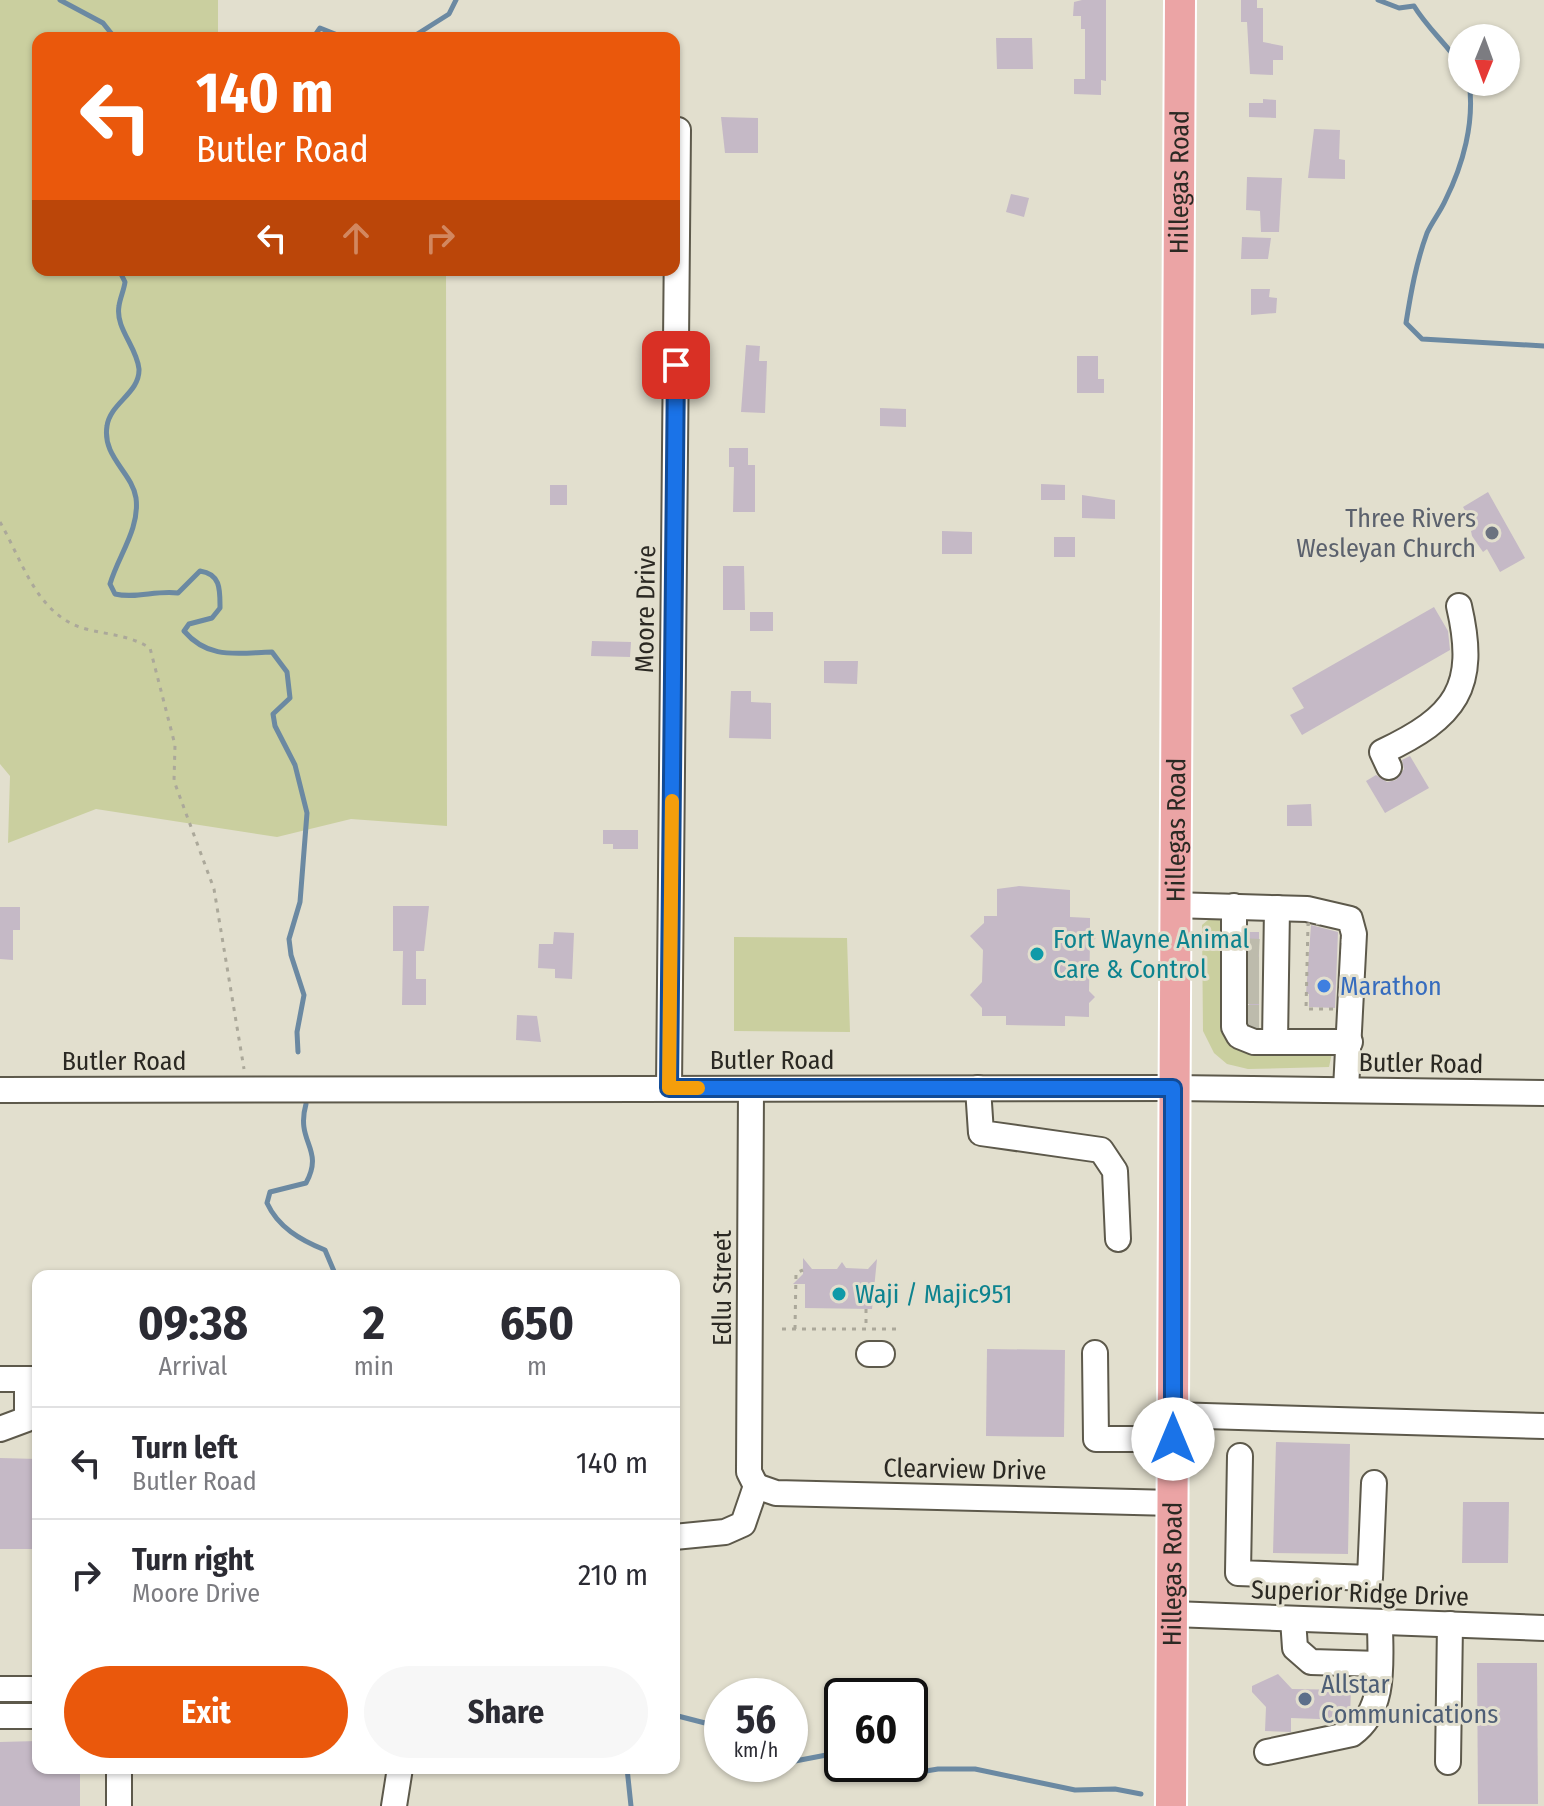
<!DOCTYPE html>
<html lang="en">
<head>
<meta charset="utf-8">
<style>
  :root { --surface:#fff; --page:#f7f7f7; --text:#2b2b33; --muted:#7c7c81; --line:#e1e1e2; --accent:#ea580c }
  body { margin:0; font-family:"Fira Sans Condensed",sans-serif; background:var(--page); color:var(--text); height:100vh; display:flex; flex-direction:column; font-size:30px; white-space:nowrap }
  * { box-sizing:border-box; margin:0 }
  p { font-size:26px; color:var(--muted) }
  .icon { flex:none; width:44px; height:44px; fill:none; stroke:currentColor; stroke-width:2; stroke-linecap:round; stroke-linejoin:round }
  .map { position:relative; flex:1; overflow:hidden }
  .drawer { position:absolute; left:32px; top:1270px; width:648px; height:504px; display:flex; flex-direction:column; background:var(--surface); border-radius:16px; box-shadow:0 2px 6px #0004 }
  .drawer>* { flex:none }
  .guide { position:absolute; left:32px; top:32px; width:648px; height:244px; border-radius:16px; box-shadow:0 2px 6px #0004; background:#ea580c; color:#fff; overflow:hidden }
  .needle { width:52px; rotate:181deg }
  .fabs { position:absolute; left:1448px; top:24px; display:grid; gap:16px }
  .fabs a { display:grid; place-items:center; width:72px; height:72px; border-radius:50%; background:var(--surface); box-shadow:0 2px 6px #0004; font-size:40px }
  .speed { position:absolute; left:704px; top:1678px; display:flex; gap:16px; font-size:40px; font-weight:700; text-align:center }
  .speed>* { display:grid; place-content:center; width:104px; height:104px; border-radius:50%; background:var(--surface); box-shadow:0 2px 6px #0004; line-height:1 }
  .speed small { font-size:20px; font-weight:400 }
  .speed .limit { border:4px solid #111; border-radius:12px; background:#fff; color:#111 }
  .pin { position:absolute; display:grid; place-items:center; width:68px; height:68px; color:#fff; margin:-34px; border-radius:16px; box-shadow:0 4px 12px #0006 }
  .me { position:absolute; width:88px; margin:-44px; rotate:0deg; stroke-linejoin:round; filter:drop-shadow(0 0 6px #0008) }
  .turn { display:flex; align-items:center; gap:28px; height:168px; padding:0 32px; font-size:36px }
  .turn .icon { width:104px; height:104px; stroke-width:2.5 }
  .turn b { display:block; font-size:56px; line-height:68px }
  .lanes { display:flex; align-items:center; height:76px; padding:0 32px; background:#0003; justify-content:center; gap:40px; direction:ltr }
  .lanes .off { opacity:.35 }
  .eta { display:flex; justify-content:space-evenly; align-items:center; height:136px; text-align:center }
  .eta b { font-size:48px; font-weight:700; line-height:56px }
  .cta { display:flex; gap:16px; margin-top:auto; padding:16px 32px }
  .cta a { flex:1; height:92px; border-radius:48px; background:var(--accent); color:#fff; font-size:32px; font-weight:700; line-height:92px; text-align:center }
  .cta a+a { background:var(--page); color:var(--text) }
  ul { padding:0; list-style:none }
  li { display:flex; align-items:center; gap:24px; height:112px; padding:0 32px; border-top:2px solid var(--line) }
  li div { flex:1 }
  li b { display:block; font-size:30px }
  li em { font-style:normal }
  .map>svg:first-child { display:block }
</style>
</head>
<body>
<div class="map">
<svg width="1544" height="1806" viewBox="0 0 1544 1806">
  <rect width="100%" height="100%" fill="#e2dfce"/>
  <g fill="#cacf9f">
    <path d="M0 0H218V38H38V270H446L447 826 351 819 277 837 96 809 8 843 10 776 0 764Z"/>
    <path d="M1214 915 1224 916 1226 1027 1332 1053 1329 1067 1248 1069 1227 1064 1214 1053 1203 1031 1202 925Z"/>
    <path d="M734 937 847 938 850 1032 734 1031Z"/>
  </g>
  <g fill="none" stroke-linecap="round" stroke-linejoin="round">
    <g stroke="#6b89a2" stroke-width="5">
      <path d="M60 0 103 23 115 38"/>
      <path d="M1378 0 1399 8 1414 6C1428 29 1447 44 1462 67"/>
      <path d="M313 38 320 28 345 38"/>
      <path d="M411 38 449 14 456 0"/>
      <path d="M1469 82C1475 122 1463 165 1445 201 1440 212 1432 222 1427 233 1416 263 1411 292 1406 323L1422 339 1544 346"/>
      <path d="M119 270 125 282C124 290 120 298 119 306 115 328 137 347 139 369 140 393 110 403 107 426 102 457 132 472 136 498 140 529 118 556 110 584L115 594C136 599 156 590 178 593L200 571C221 574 220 590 220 608L212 618 189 624 184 631C209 660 237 653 272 652L287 672 290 698 273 714 275 726 295 765 307 813 300 902 289 939 291 955 304 995 297 1032 298 1052"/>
      <path d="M306 1104C295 1143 325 1148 306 1183L270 1192 267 1203C278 1227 300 1240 325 1250L336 1276"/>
      <path d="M674 1715 709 1724 722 1717"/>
      <path d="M790 1762 842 1752"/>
      <path d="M769 1764H778"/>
      <path d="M878 1764 896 1776 938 1769H975L1075 1790 1115 1789 1141 1794"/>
      <path d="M627 1768 631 1806"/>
    </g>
  </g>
  <g fill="#c5b9c6">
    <path d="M1082 0H1106V81L1101 80V95L1074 94V79H1085V29H1081V16H1073L1074 2Z"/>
    <path d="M1241 0H1257V8H1263V42L1283 46V60H1273V75L1250 74 1247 22H1241Z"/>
    <path d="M996 38H1032L1033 69H997Z"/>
    <path d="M1263 99 1276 100V118L1249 117V103H1263Z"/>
    <path d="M721 117 758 118V153H725Z"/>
    <path d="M1314 129 1340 130 1339 159 1345 160V179L1308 178Z"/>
    <path d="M1247 177 1282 178 1279 232H1261L1260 211 1246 210Z"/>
    <path d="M1011 194 1029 198 1024 217 1006 212Z"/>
    <path d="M1242 237 1271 238 1268 259H1241Z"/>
    <path d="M1251 289H1270L1269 297 1277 298 1276 313 1251 315Z"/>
    <path d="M746 345 760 346 759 361H767L765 413 741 412Z"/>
    <path d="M1077 356H1098V379H1104V393H1077Z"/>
    <path d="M880 408 906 409V427L880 426Z"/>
    <path d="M729 448H748V465H755V512H733L734 467H729Z"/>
    <path d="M1041 484 1065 485V500H1041Z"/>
    <rect x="550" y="485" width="17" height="20"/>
    <path d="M1488 492 1525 558 1500 572 1487 549 1483 552 1472 536 1471 531 1476 529 1463 507Z"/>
    <path d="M1082 495 1115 500V519L1082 518Z"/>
    <path d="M942 531 972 532V554H942Z"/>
    <rect x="1054" y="537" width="21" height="20"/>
    <path d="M723 566H744L745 610H723Z"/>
    <path d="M1434 607 1448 631 1450 650 1302 735 1290 715 1304 708 1292 688Z"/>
    <rect x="750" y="612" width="23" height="19"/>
    <path d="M592 641 631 642 630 657 591 656Z"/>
    <path d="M824 661H858L857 684 824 683Z"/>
    <path d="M731 691H751V702L771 703V739L729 738Z"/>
    <path d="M1410 756 1429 788 1385 813 1366 781 1376 775 1387 782 1396 780 1404 769 1402 760Z"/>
    <path d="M1311 804 1312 826H1287V805Z"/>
    <path d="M603 830H638V849H613V844H603Z"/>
    <path d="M1019 886 1070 890V917L1090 918V931L1096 938 1090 943 1089 991 1095 997 1089 1003V1017L1065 1016V1026L1006 1025V1016H982V1008L970 995 982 982 983 950 970 936 984 923V916H997V889Z"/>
    <path d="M393 906H429L424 951H416V979H426V1005H402L403 951H393Z"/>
    <path d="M0 907H20V930H13V960L0 959Z"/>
    <path d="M1311 925 1338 932 1335 1008 1309 1007V994H1306Z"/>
    <path d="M554 932 574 933 572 979 555 978V969L538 968 539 944H553Z"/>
    <path d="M1249 932H1259V1027L1249 1023Z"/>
    <path d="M517 1015 537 1016 541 1042 516 1040Z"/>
    <path d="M803 1258 812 1269H837L842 1262 846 1268 868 1269 877 1259 872 1309 805 1308V1284H793L803 1274Z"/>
    <path d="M987 1349 1065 1350 1064 1437 986 1436Z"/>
    <path d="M1276 1442 1350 1444 1348 1554 1273 1553Z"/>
    <path d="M0 1458 38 1459V1549H0Z"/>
    <path d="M1463 1502H1509L1508 1563H1462Z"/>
    <path d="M1477 1663H1537L1538 1804H1478Z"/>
    <path d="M1278 1674 1292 1689 1351 1690 1350 1715 1346 1720 1291 1718V1732L1265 1731 1266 1707 1252 1692V1686Z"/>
    <path d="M38 1741V1768H80V1806H0V1742Z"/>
  </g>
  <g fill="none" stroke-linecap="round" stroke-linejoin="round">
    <g stroke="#bdbbac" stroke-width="24" stroke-dasharray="24 12" stroke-linecap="butt">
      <path d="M1241 950 1259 951"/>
      <path d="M1241 969H1259"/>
      <path d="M1241 992H1259"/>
      <path d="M1241 1017H1259"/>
    </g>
    <g stroke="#5d594b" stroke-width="28">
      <g id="minor">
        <path d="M1389 767 1382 752C1456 717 1478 688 1459 606"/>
        <path d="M1173 905 1307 909 1350 919 1354 934 1346 1089"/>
        <path d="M1234 906V1027L1239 1036 1254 1042H1350"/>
        <path d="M1275 1042 1277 908"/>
        <path d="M669 1088 678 130"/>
        <path d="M978 1088 981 1133 1101 1150 1115 1171 1118 1239"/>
        <path d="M751 1089 749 1472 756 1486"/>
        <path d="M0 1090 1173 1088 1544 1093"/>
        <path d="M1095 1353 1096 1439H1173"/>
        <path d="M869 1354H882"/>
        <path d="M0 1379H38"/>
        <path d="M1172 1415 1544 1426"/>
        <path d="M0 1429 27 1419V1379"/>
        <path d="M1240 1456 1238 1573 1370 1578 1374 1483"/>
        <path d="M756 1486 776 1493 1173 1503"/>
        <path d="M674 1537 725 1532 743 1524 756 1486"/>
        <path d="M1173 1614 1544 1628"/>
        <path d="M1293 1619 1295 1648 1311 1662 1380 1664"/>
        <path d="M0 1689H38"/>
        <path d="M0 1716H38"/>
        <path d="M1267 1752 1352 1734C1387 1709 1380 1660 1380 1622"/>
        <path d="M1448 1762 1450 1624"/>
        <path d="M119 1806V1768"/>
        <path d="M394 1806 400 1768"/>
      </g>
    </g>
    <g stroke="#fff" stroke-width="34">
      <g id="major">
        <path id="s1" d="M1171 1806 1180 0"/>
      </g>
    </g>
    <g stroke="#aba89a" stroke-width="3" stroke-dasharray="4 6" stroke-linecap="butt">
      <path d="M0 522C23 562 37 616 86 629 109 635 129 635 150 648L175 745 174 781 214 889 244 1069"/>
      <path d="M1334 923 1343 931V1009H1306L1308 924Z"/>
      <path d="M866 1309V1329"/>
      <path d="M782 1329H896"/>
      <path d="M795 1329 796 1273 803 1270"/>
    </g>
    <use href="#minor" stroke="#fff" stroke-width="24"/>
    <use href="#major" stroke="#eba4a5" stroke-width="30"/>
  </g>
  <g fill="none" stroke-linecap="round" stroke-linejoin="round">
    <g stroke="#114b97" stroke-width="20">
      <path id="route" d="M676 365 669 1088H1173V1439"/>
    </g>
    <use href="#route" stroke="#1a73e8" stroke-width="14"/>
    <path stroke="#f59e0b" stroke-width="14" d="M672 801 669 1088H698"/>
  </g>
  <circle fill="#6b7280" stroke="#e2dfce" stroke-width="3" cx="1492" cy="533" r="8"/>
  <g fill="#0f9aa8" stroke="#e2dfce" stroke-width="3">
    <circle cx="1037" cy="954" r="8"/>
    <circle cx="839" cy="1294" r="8"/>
  </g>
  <circle fill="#3f7fe0" stroke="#e2dfce" stroke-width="3" cx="1324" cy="986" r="8"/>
  <circle fill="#5c6f8a" stroke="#e2dfce" stroke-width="3" cx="1305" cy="1699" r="8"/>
  <g text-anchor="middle" stroke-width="6" stroke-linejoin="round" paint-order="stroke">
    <g font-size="26" fill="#2b2923" stroke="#e2dfce">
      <text dy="9" stroke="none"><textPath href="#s1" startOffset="1624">Hillegas Road</textPath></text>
      <text transform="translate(645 609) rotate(-89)" y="9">Moore Drive</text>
      <text dy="9" stroke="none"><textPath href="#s1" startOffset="976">Hillegas Road</textPath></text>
      <text x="772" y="1069">Butler Road</text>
      <text x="124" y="1070">Butler Road</text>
      <text transform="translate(1421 1063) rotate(1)" y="9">Butler Road</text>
      <text transform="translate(722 1288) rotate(-90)" y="9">Edlu Street</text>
      <text transform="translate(965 1469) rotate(1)" y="9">Clearview Drive</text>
      <text dy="9" stroke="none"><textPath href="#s1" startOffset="232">Hillegas Road</textPath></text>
      <text transform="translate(1360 1593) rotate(2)" y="9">Superior Ridge Drive</text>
    </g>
    <g font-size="26" fill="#5b616d" stroke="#e2dfce" text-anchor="end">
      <text x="1476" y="527">Three Rivers<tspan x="1476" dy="30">Wesleyan Church</tspan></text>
    </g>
    <g font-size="26" fill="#0d838f" stroke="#e2dfce" text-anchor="start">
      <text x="1053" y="948">Fort Wayne Animal<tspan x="1053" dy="30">Care &amp; Control</tspan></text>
      <text x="855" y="1303">Waji / Majic951</text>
    </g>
    <g font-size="26" fill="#366cbe" stroke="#e2dfce" text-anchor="start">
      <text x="1340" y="995">Marathon</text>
    </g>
    <g font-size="26" fill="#4e5e75" stroke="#e2dfce" text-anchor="start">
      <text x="1321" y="1693">Allstar<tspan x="1321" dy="30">Communications</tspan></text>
    </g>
  </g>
</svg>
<div class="fabs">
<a><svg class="needle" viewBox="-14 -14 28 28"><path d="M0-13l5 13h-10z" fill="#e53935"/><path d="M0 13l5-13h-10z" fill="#7c7c81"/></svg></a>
</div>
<div class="speed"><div>56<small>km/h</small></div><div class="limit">60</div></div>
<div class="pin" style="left:676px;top:365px;background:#d93025"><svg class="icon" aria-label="arrive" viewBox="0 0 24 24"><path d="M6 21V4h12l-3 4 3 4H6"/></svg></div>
<svg class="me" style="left:1173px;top:1439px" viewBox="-20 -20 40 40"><circle r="19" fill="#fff"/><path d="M0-13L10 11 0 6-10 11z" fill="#1a73e8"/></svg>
<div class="guide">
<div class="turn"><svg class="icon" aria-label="left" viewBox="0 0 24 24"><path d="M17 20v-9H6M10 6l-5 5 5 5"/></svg><div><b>140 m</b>Butler Road</div></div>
<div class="lanes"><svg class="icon" aria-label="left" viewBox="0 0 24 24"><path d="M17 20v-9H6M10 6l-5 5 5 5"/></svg><svg class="icon off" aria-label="ahead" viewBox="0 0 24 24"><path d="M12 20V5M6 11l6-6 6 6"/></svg><svg class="icon off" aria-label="right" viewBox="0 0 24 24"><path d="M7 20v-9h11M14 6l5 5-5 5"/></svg></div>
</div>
<section class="drawer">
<div class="eta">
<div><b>09:38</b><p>Arrival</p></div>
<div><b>2</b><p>min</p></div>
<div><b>650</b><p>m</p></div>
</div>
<ul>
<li><svg class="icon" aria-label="left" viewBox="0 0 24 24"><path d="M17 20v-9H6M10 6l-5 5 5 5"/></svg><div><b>Turn left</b><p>Butler Road</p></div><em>140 m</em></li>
<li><svg class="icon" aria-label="right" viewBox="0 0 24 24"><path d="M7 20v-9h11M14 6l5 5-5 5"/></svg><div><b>Turn right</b><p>Moore Drive</p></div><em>210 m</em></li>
</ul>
<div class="cta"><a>Exit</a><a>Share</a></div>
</section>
</div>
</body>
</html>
